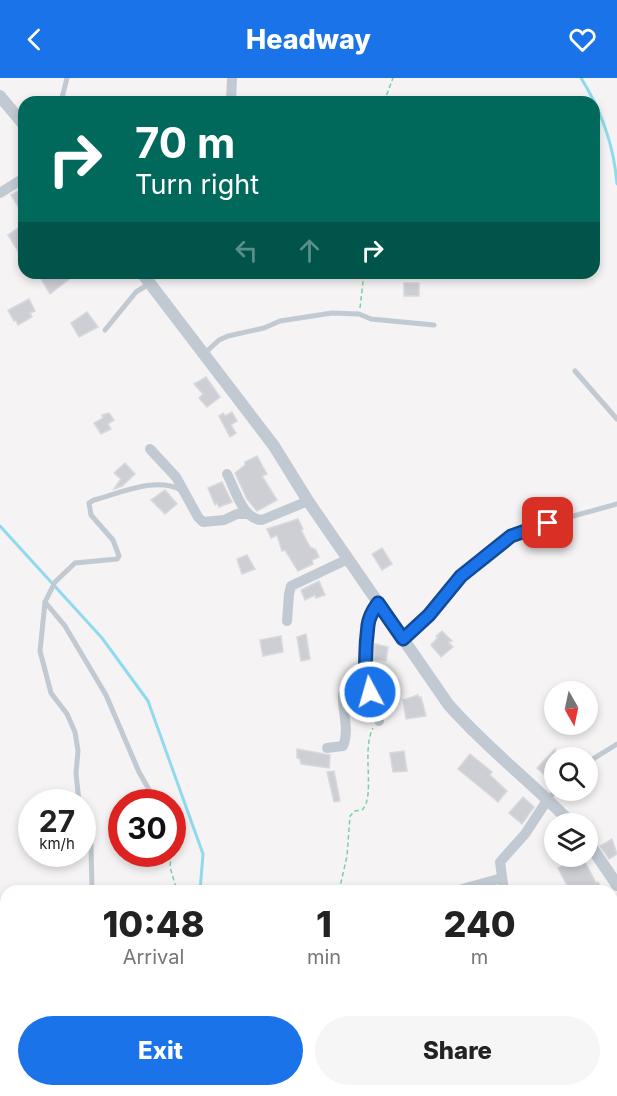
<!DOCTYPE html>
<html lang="en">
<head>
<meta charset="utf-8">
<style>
  :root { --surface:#fff; --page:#f6f6f6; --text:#222; --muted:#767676; --accent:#1a73e8 }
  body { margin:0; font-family:Inter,sans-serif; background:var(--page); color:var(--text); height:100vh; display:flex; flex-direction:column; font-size:22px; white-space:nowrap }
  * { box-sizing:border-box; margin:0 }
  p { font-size:20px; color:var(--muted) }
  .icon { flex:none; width:33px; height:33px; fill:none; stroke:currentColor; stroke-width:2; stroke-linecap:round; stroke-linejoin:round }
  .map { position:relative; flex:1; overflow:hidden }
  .drawer { position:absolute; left:0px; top:807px; width:618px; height:212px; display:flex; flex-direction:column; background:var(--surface); border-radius:18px 18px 0 0; box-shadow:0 3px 9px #0003 }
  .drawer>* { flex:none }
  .guide { position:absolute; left:18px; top:18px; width:582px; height:183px; border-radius:18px; box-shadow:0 3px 9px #0003; background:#00695c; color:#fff; overflow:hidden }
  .needle { width:39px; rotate:171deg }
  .fabs { position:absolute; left:544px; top:603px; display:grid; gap:12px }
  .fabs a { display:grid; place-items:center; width:54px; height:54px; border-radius:50%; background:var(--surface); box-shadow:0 3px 9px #0003; font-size:30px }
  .speed { position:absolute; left:18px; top:711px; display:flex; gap:12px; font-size:30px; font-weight:700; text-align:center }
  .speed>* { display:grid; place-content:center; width:78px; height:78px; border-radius:50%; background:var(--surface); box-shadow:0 3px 9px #0003; line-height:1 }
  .speed small { font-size:15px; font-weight:400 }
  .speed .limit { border:9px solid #d22; background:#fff; color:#111 }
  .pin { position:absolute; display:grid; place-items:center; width:51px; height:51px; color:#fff; margin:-26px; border-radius:12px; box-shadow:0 3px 9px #0006 }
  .me { position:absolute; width:66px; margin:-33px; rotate:354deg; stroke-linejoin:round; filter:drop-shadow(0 0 4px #0008) }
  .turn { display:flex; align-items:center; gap:21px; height:126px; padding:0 18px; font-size:27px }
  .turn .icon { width:78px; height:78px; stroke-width:2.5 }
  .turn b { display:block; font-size:42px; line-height:51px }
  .lanes { display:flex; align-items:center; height:57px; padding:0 18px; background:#0003; justify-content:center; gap:30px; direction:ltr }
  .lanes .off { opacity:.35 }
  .eta { display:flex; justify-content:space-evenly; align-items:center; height:102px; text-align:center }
  .eta b { font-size:36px; font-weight:800; line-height:42px }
  .button { display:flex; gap:12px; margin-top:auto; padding:12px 18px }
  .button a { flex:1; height:69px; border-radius:36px; background:var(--accent); color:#fff; font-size:24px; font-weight:800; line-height:69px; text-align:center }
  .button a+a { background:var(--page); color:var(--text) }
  header { display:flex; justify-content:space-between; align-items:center; height:78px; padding:0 18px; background:var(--accent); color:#fff; font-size:27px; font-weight:800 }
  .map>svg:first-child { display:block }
</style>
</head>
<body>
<header><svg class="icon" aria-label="back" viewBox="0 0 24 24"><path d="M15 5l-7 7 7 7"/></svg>Headway<svg class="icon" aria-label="heart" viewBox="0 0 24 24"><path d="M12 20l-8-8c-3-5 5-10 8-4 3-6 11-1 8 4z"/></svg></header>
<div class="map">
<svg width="617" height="1018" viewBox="0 0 617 1018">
  <rect width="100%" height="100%" fill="#f5f3f3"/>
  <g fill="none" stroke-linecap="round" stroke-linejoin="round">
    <g stroke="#90daee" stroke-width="3">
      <path d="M581 0C601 32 614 68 617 106"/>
      <path d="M0 448 102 560 148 623 203 776 200 813"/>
      <path d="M232 1012 233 1018"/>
    </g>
  </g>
  <g fill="#cdcfd5" stroke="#d7d9de" stroke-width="1.5">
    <path d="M24 109V138L11 117Z"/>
    <path d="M24 146V169L18 173 8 157Z"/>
    <path d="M49 195H77L50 216 41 201Z"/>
    <rect x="404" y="205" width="15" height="13"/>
    <path d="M29 221 35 233 30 235 32 239 18 247 16 242 14 243 8 232Z"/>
    <path d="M87 234 98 249 79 259 71 245Z"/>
    <path d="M206 299 220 319 207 329 199 320 203 316 194 306Z"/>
    <path d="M232 334 237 343 231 347 236 355 230 359 219 338 223 335 225 338Z"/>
    <path d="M109 335 114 342 108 346 111 351 101 356 94 345 103 340 102 337Z"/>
    <path d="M257 378 267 396 262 398 277 422 257 433 247 421 235 395 245 387V384Z"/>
    <path d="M125 385 135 396 122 408 114 411 121 401 114 395Z"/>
    <path d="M222 404 232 424 219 429 217 425 215 427 208 410Z"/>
    <path d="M165 412 177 426 165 436 151 422Z"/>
    <path d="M298 441 303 451 301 452 310 469 316 472 319 479 312 482 313 486 298 493 285 472 282 473 277 457 271 460 267 451Z"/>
    <path d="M382 470 392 486 382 492 372 476Z"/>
    <path d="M247 477 255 491 242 496 237 481Z"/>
    <path d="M319 503 325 517 316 520 315 517 305 522 301 512Z"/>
    <path d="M442 553 452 563 448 564 453 569 441 579 431 567 438 559 436 558Z"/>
    <path d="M306 556 310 581 301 583 297 559Z"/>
    <path d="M281 558 283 574 263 578 260 562Z"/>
    <path d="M375 566 388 569 386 583 374 581Z"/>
    <path d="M418 617 419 620 421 619 426 638 406 641 403 622Z"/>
    <path d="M297 671 330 677 329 690 301 686 300 681 297 680Z"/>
    <path d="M555 671V699L551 703 537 690Z"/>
    <path d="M404 673 407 693 393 694 390 675Z"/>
    <path d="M470 676 492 694 490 697 507 713 498 724 458 691Z"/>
    <path d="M334 693 340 723 334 724 327 694Z"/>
    <path d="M523 719 534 729 522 746 509 735Z"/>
    <path d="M612 761 617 776 609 781 600 768Z"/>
    <path d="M582 778 596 805 598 804 603 813H570L558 790Z"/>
  </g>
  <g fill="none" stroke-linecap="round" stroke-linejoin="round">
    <g stroke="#7ad0a6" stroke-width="1.5" stroke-dasharray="4.5 3" stroke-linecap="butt">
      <path d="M384 24 393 0"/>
      <path d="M360 230 364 195"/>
      <path d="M171 776 170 789 177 813"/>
      <path d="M339 813 347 778 350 738 355 733 362 732C376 719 361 672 373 650"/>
      <path d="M254 1012 255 1018"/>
      <path d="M203 1017 208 1018"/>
      <path d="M337 1018 338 1012"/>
    </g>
    <g stroke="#c1cad2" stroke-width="5">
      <path d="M61 24 67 0"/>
      <path d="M105 252 136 214 149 206"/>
      <path d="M204 276 219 262 228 258 264 250 280 243 332 235 359 236 371 241 434 247"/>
      <path d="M575 293 617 341"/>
      <path d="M45 524 65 548 106 617 139 694 156 724"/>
      <path d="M404 560 429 537 461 498 511 458 548 445 617 426"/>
      <path d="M588 684 617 666"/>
      <path d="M548 721 556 712"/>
      <path d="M79 724 76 695 78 673 75 654 67 636 51 615 40 573 45 524 55 504 75 485 117 481 119 478 113 462 91 437 89 425 94 422C120 415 157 398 181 412"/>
      <path d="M82 734 89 749 91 766 92 813"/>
      <path d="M0 871 6 877"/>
      <path d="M5 1018 11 1012"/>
    </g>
    <g stroke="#c1cad2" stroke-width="10">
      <path d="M231 24 232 0"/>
      <path d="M0 115 24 100"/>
      <path d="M150 371 176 399 198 439 203 444 224 442 237 436H247"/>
      <path d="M227 396C235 411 243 442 262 442L308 423"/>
      <path d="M378 525 372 533 368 546 366 598 367 608 379 643"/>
      <path d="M287 543 289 516 291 508 348 481"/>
      <path d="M327 670 343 668C350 652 342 634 343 617L363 612 367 608"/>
      <path d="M455 813 502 800"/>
      <path d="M504 813 500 784 525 756 548 721"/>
      <path d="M601 1012 604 1018"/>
    </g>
    <g stroke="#c1cad2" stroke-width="12">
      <path d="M0 18 24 47"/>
      <path d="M142 195 274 368 308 423 448 626C486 670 532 704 572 746"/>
      <path d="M588 764 617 807"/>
    </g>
  </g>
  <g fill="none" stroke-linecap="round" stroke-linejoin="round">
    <g stroke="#114b97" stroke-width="15">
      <path id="route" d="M370 614C363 600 366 563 368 547 369 539 373 532 378 525L403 561 429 537 461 498 511 458 548 445"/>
    </g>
    <use href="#route" stroke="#1a73e8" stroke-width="10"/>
  </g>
</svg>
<div class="fabs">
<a><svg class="needle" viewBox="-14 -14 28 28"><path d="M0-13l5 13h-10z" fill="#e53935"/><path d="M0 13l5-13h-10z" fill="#767676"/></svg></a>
<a><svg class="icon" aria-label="search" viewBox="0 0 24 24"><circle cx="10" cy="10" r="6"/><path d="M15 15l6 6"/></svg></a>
<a><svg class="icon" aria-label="layers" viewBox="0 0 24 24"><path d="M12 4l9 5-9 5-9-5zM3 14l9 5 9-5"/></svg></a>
</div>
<div class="speed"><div>27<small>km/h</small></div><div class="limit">30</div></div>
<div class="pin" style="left:548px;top:445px;background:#d93025"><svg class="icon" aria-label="arrive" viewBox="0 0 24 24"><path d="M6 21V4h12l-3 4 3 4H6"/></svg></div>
<svg class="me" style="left:370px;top:614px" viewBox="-20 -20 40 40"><circle r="17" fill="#1a73e8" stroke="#fff" stroke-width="3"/><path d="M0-11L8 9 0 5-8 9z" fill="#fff"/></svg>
<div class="guide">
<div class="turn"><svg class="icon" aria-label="right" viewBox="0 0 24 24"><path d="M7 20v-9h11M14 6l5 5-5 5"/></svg><div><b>70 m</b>Turn right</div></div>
<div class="lanes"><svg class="icon off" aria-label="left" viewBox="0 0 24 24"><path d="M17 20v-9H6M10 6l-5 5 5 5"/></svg><svg class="icon off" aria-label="ahead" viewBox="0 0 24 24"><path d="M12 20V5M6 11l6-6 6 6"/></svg><svg class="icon" aria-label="right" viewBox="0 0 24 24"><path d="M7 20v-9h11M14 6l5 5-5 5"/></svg></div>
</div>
<section class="drawer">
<div class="eta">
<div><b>10:48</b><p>Arrival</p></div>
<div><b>1</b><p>min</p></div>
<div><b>240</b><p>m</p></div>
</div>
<div class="button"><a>Exit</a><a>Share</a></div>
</section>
</div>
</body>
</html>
